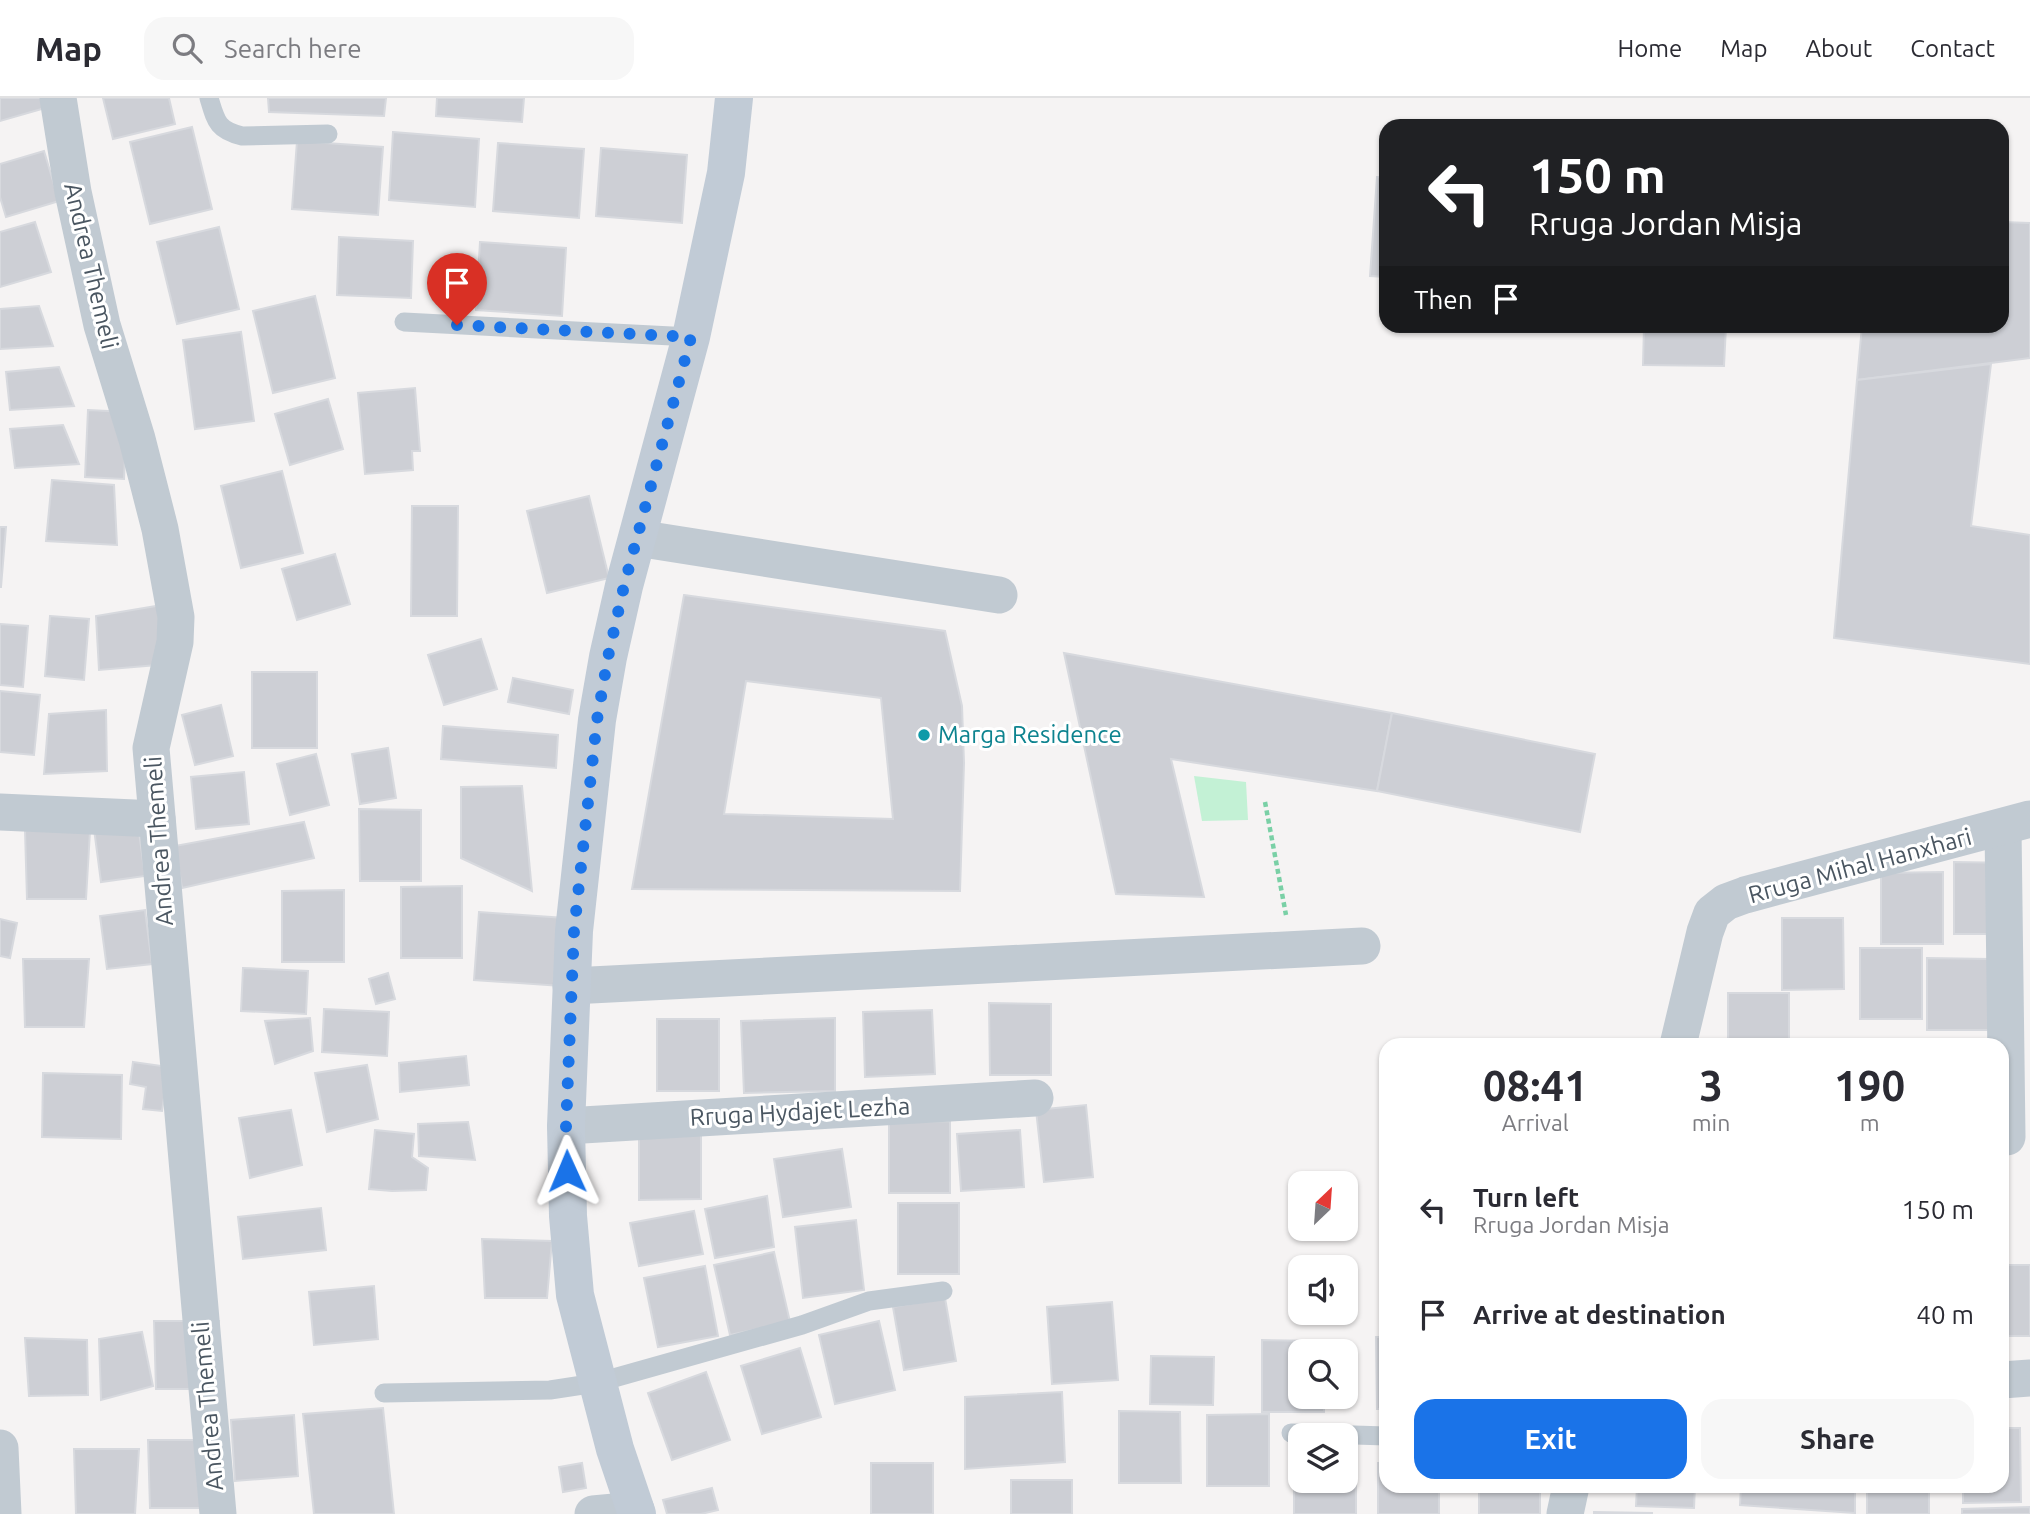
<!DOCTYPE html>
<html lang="en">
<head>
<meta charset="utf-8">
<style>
  :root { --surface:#fff; --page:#f7f7f7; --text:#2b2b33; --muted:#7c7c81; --line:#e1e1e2; --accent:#1a73e8 }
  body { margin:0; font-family:Ubuntu,sans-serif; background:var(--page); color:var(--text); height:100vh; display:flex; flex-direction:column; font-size:26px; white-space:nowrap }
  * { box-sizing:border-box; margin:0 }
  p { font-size:23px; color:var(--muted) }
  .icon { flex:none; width:38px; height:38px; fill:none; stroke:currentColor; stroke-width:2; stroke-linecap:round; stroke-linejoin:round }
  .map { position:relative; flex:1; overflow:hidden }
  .drawer { position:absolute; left:1379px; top:940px; width:630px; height:455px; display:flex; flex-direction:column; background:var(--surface); border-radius:21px; box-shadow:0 2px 5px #0004 }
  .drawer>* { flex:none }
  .hud { position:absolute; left:1379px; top:21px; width:630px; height:214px; border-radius:21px; box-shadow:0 2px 5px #0004; background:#202124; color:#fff; overflow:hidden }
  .needle { width:46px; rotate:25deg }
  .tools { position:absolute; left:1288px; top:1073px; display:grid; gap:14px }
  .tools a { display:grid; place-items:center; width:70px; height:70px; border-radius:14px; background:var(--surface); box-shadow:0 2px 5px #0004; font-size:35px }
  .pin { position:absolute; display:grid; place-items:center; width:60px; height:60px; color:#fff; margin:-72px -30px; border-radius:50% 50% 50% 0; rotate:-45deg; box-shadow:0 0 7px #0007 }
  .pin .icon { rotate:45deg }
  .me { position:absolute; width:77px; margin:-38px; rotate:359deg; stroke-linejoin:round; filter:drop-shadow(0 0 5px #0008) }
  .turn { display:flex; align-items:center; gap:24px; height:147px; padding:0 35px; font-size:32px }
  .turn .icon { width:91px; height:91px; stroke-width:2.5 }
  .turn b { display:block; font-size:49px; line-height:60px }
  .then { display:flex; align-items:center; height:66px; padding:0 35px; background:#0003; gap:14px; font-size:26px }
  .eta { display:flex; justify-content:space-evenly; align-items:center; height:119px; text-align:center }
  .eta b { font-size:42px; font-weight:700; line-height:49px }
  .button { display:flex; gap:14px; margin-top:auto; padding:14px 35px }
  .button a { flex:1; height:80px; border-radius:21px; background:var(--accent); color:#fff; font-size:28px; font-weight:700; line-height:80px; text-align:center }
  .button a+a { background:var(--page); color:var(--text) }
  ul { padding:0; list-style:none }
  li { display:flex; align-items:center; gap:21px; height:105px; padding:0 35px }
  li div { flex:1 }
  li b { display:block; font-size:26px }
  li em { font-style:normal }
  header { display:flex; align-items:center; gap:42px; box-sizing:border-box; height:98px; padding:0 35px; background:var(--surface); border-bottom:2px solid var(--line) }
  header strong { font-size:33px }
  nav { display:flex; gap:38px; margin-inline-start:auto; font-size:24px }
  .search { width:490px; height:63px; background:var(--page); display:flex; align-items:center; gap:18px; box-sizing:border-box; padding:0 24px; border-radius:21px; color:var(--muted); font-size:26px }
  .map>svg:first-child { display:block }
</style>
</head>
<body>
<header>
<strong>Map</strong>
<div class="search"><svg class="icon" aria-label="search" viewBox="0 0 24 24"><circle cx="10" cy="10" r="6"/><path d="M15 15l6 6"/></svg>Search here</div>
<nav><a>Home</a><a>Map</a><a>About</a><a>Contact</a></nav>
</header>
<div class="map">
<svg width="2030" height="1416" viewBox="0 0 2030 1416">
  <rect width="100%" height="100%" fill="#f5f3f3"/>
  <path fill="#c3f1d5" d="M1194 678 1246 684 1248 722 1202 723Z"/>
  <g fill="#cdcfd5" stroke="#d7d9de" stroke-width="2" fill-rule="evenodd">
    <path d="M0 0H42L45 10 0 23Z"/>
    <path d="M103 0H169L175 26 113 41Z"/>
    <path d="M268 0H386L384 18 269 14Z"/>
    <path d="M437 0H524L522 24 436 18Z"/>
    <path d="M192 29 212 111 150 126 130 44Z"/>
    <path d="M393 34 479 41 475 109 389 102Z"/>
    <path d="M297 43 383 49 378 117 292 111Z"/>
    <path d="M498 45 584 51 579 120 493 113Z"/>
    <path d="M601 50 687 57 682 125 596 118Z"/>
    <path d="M44 53 59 103 6 119 0 99V66Z"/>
    <path d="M1377 79 1386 80V179L1370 178Z"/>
    <path d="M35 124 51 174 0 189V134Z"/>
    <path d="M2002 124 2030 125V260L1857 282 1862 228H2002Z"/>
    <path d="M219 129 239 211 177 226 157 144Z"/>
    <path d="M339 139 413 143 411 200 337 197Z"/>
    <path d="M480 144 566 150 562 218 476 212Z"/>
    <path d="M315 198 335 280 273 295 253 213Z"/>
    <path d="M39 208 53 248 0 251V211Z"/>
    <path d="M1644 228H1726L1724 268 1643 267Z"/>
    <path d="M241 234 254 323 195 331 183 242Z"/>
    <path d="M1991 266 1971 428 2030 437V566L1834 540 1857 282Z"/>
    <path d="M59 269 74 308 10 312 6 274Z"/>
    <path d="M415 290 420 353H412L413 372 365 376 358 295Z"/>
    <path d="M328 301 343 351 290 367 275 316Z"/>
    <path d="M88 312 127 314 124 381 85 379Z"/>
    <path d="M63 327 79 366 15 370 10 331Z"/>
    <path d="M282 373 303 455 241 470 221 388Z"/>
    <path d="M52 382 114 387 117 447 46 443Z"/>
    <path d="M589 398 609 480 547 495 527 413Z"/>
    <path d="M412 408H458L457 518H411Z"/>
    <path d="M0 429H6L1 489H0Z"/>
    <path d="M335 456 350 506 297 522 282 471Z"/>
    <path d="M684 497 945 533 962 608 964 665 960 793 632 791ZM746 583 881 600 893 721 724 716Z"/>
    <path d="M162 507 157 567 99 572 96 518Z"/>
    <path d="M50 518 89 521 84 582 45 578Z"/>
    <path d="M0 526 28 528 23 589 0 587Z"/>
    <path d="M481 541 497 591 444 607 428 557Z"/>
    <path d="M1064 555 1392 615 1377 693 1171 661 1204 799 1116 796Z"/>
    <rect x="252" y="574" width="65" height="76"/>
    <path d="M513 580 573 592 569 616 508 604Z"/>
    <path d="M0 593 40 597 34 657 0 654Z"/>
    <path d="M221 607 233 658 195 667 182 617Z"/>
    <path d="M106 612 107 673 44 676 49 616Z"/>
    <path d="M1392 615 1595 656 1580 734 1377 693Z"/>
    <path d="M443 628 558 637 556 670 441 661Z"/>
    <path d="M388 650 396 700 360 706 352 656Z"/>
    <path d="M316 656 329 707 290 717 277 666Z"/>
    <path d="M244 674 249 726 196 731 191 679Z"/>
    <path d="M522 688 532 793 461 760V689Z"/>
    <path d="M359 711 421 712V783H360Z"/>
    <path d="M304 724 314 760 182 790 175 748Z"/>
    <path d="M138 726 145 778 101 784 94 731Z"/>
    <path d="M25 732 90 733 86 801H27Z"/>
    <path d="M1954 764 2016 765V836H1954Z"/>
    <path d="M1943 774V846H1881V775Z"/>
    <path d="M462 788V860H401V789Z"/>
    <path d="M344 792V864H282V793Z"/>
    <path d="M145 812 152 866 107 871 100 818Z"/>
    <path d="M479 814 565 820 561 888 474 882Z"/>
    <path d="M1782 820H1843L1844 891 1782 892Z"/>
    <path d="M0 821 17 825 10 860 0 858Z"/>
    <rect x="1860" y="850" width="62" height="71"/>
    <path d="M1927 860 1989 861V932H1927Z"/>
    <path d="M23 861H89L84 929H25Z"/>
    <path d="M243 870 308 873 306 916 241 913Z"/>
    <path d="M388 875 395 901 376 906 369 881Z"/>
    <rect x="1728" y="895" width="61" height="52"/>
    <path d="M989 905 1051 906V977H990Z"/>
    <path d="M324 911 389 914 387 958 322 954Z"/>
    <path d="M932 912 935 976 865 979 863 914Z"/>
    <path d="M310 920 313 953 275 966 265 923Z"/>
    <path d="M835 920V993L744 995 741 923Z"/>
    <rect x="657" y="921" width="62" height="72"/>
    <path d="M466 958 469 987 400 994 399 965Z"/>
    <path d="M133 964 169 969 162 1013 143 1011 146 989 130 986Z"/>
    <path d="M367 967 378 1021 327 1034 315 975Z"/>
    <path d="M43 975 122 977 121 1041 42 1039Z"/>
    <path d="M1086 1007 1093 1079 1044 1084 1036 1012Z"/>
    <path d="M291 1012 302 1067 250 1080 239 1020Z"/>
    <path d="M950 1023V1095H889V1024Z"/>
    <path d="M468 1024 475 1062 419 1058 418 1026Z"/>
    <path d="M639 1030H701V1101L639 1102Z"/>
    <path d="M375 1032 414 1036 412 1059 428 1070 426 1092 392 1093 369 1091Z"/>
    <path d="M1020 1032 1024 1089 961 1093 957 1036Z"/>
    <path d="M842 1051 851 1109 783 1119 774 1061Z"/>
    <path d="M767 1098 774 1149 715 1160 705 1111Z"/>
    <rect x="898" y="1105" width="61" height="71"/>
    <path d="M321 1110 326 1152 243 1161 238 1119Z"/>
    <path d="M694 1113 703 1156 639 1168 630 1125Z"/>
    <path d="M856 1122 864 1192 803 1200 795 1129Z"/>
    <path d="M482 1141 552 1143 547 1200H485Z"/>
    <path d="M774 1154 790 1224 730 1237 714 1167Z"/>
    <rect x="2002" y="1167" width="28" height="71"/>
    <path d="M705 1168 718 1238 658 1249 644 1180Z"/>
    <path d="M374 1188 378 1241 314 1247 309 1194Z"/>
    <path d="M945 1200 956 1263 904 1272 893 1209Z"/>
    <path d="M1112 1204 1118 1282 1052 1286 1047 1209Z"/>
    <path d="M154 1223H219L215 1291H156Z"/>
    <path d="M879 1223 895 1292 835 1306 819 1237Z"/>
    <path d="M142 1234 153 1288 101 1302 99 1241Z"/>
    <path d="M1376 1239H1386V1311H1377Z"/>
    <path d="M25 1240 87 1242 88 1297 29 1298Z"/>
    <path d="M1262 1242 1323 1243V1253H1300V1298H1324V1314H1262Z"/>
    <path d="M800 1250 821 1319 762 1336 741 1268Z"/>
    <path d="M1151 1258 1214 1259 1213 1307 1150 1306Z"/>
    <path d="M706 1274 730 1342 672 1362 648 1295Z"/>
    <path d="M1062 1294 1065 1364 965 1371V1299Z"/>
    <path d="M383 1310 394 1416H314L303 1316Z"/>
    <path d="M1119 1313 1180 1314 1181 1385H1119Z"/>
    <path d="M1269 1316V1388H1207V1317Z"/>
    <path d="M294 1317 298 1378 235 1383 231 1322Z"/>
    <path d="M2002 1330H2020L2021 1404 1963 1405V1388H2002Z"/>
    <path d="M148 1342H213L209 1410H150Z"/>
    <path d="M74 1351H139L135 1416H76Z"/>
    <path d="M1294 1353H1300V1382H1346V1353H1356V1416H1294Z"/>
    <path d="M582 1365 586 1390 563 1394 559 1369Z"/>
    <rect x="871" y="1365" width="62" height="51"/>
    <path d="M1378 1365H1386V1388H1439V1416H1378Z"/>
    <rect x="1011" y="1382" width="61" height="34"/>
    <rect x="1479" y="1388" width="61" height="28"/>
    <path d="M1637 1388H1695L1694 1410 1636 1408Z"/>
    <path d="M1741 1388H1855V1415L1740 1407Z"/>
    <path d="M712 1390 718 1412 701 1416H667L663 1402Z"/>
    <rect x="1867" y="1391" width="62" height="25"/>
    <path d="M2030 1409V1416H1962V1411Z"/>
    <path d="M1594 1414 1652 1415V1416H1594Z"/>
  </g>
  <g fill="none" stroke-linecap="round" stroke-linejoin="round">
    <path stroke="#7ad0a6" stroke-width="4.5" stroke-dasharray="5 3.5" stroke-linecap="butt" d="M1265 704 1286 817"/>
    <g stroke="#c1cad2" stroke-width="19">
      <path d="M209 0C216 23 217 32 242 38L328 36"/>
      <path d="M404 224 691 239"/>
      <path d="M384 1295 550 1292 596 1285 802 1227 869 1203 943 1193"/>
      <path d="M1291 1335 1386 1338"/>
    </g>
    <g stroke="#c1cad2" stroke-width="37">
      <path d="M58 0 73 94 102 227 137 341 160 431 176 519 175 544 151 650 218 1416"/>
      <path d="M637 440 999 497"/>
      <path d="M0 714 157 721"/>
      <path d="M2003 730 2007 1039"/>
      <path d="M571 888 1362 848"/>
      <path d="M1678 947 1705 834 1712 815 1726 804 1745 797 2030 721"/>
      <path d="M566 1028 1035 1000"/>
      <path d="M2002 1282 2030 1280"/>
      <path d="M0 1350 3 1416"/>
      <path d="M593 1416 636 1412"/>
      <path d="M1565 1416 1571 1388"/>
    </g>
    <path stroke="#c1cbd6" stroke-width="38" d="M637 1416 615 1351 575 1197 568 1118 566 1028 574 833 597 622 608 559 624 488 691 239 726 75 734 0"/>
  </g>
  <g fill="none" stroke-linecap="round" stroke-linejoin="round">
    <path stroke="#1a73e8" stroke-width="12" stroke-dasharray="0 21.6" d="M457 227 691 239 624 488 608 559 597 622 574 833 566 1028 567 1073"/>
  </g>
  <circle fill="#0f9aa8" stroke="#fff" stroke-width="2.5" cx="924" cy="637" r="7"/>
  <g text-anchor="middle" stroke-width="6" stroke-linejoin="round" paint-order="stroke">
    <g font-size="24" fill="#4a5661" stroke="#fff">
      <text transform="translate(91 168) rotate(77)" y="8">Andrea Themeli</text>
      <text transform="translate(159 743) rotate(-94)" y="8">Andrea Themeli</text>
      <text transform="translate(1860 768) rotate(-15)" y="8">Rruga Mihal Hanxhari</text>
      <text transform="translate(800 1014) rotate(-3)" y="8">Rruga Hydajet Lezha</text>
      <text transform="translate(208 1308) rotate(-95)" y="8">Andrea Themeli</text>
    </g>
    <g font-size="24" fill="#0d838f" stroke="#fff" text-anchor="start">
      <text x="938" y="645">Marga Residence</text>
    </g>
  </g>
</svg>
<div class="tools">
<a><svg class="needle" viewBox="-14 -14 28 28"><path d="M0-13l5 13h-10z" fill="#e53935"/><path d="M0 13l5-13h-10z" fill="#7c7c81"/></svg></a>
<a><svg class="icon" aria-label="sound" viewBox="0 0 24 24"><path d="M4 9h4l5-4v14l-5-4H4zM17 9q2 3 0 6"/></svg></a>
<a><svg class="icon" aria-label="search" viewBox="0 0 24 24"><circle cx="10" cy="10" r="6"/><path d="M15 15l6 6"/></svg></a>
<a><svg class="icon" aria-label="layers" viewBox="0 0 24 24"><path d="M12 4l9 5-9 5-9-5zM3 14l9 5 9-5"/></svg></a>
</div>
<div class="pin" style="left:457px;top:227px;background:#d93025"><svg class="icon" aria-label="arrive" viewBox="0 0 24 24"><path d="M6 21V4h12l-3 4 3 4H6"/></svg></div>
<svg class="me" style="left:567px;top:1073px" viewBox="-20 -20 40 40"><path d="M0-17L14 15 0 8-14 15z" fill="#1a73e8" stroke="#fff" stroke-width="4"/></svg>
<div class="hud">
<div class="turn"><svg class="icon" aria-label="left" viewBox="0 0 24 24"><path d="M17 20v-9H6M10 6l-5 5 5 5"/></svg><div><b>150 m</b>Rruga Jordan Misja</div></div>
<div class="then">Then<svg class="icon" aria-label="arrive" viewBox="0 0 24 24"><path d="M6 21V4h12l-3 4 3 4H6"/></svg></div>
</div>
<section class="drawer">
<div class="eta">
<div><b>08:41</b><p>Arrival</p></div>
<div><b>3</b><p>min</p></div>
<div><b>190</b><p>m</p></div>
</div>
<ul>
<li><svg class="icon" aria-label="left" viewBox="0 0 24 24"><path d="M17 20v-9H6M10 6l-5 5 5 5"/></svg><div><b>Turn left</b><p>Rruga Jordan Misja</p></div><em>150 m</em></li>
<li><svg class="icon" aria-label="arrive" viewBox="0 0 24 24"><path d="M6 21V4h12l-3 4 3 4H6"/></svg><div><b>Arrive at destination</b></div><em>40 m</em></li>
</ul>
<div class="button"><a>Exit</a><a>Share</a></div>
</section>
</div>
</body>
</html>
